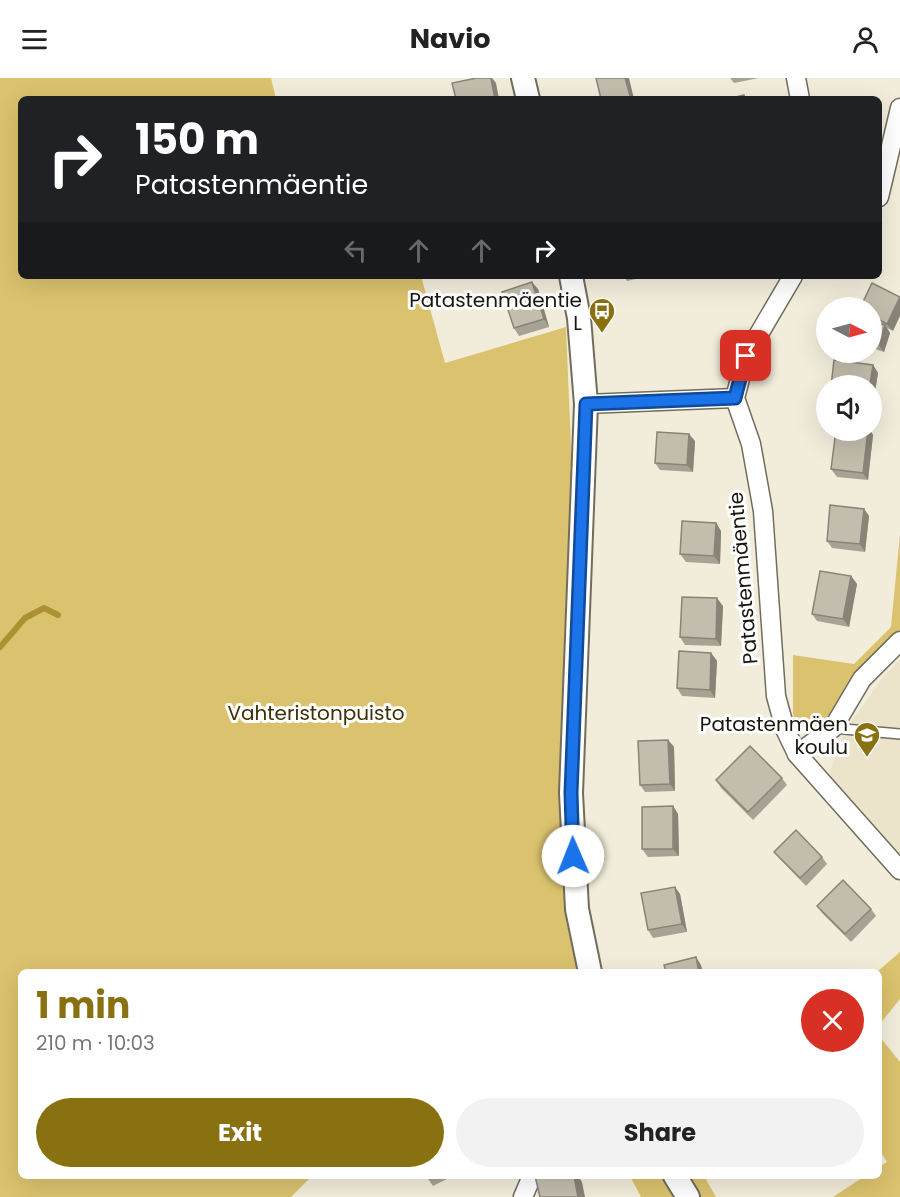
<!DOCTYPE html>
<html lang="en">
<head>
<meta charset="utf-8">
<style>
  :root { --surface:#fff; --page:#f2f2f2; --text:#222; --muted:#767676; --accent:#897112 }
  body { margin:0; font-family:Poppins,sans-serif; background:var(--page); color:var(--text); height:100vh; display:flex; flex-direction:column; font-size:22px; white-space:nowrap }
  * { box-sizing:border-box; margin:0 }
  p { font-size:20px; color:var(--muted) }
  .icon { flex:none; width:33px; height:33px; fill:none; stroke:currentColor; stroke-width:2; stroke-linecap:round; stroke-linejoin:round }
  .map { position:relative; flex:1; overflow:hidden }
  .side { position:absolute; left:18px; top:891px; width:864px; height:210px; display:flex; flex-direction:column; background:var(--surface); border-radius:9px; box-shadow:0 6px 24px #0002 }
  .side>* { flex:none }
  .top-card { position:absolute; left:18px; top:18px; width:864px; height:183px; border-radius:9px; box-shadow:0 6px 24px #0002; background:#202124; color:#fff; overflow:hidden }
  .needle { width:39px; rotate:96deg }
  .fabs { position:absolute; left:816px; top:219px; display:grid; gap:12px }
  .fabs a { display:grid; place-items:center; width:66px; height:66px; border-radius:50%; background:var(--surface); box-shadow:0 6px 24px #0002; font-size:30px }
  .pin { position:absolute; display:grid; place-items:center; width:51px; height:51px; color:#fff; margin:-26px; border-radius:12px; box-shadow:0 3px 9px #0006 }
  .me { position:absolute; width:66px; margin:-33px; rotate:359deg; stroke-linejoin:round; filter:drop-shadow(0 0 4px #0008) }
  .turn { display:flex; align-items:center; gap:21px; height:126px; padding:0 18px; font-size:27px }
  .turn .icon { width:78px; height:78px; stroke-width:2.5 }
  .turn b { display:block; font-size:42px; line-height:51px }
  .lanes { display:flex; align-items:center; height:57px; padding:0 18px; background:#0003; justify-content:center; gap:30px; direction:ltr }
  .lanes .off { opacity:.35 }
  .round { display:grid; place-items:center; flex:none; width:63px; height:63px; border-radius:32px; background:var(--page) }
  .summary { display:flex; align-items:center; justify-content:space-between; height:102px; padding:0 18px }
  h1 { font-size:36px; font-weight:700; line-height:45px; color:var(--accent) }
  .button { display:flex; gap:12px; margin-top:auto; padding:12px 18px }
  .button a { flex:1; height:69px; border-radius:36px; background:var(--accent); color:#fff; font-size:24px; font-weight:700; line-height:69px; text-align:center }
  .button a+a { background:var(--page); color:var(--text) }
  header { display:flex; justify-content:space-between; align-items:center; height:78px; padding:0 18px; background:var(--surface); font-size:27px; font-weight:700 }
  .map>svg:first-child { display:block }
</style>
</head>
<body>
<header><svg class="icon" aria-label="menu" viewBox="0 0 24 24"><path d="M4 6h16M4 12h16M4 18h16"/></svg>Navio<svg class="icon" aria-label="person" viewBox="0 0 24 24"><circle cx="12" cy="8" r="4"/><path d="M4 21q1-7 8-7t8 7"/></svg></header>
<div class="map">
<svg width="900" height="1119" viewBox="0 0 900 1119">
  <rect width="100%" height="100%" fill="#f2eddb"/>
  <path fill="#ebe4ca" d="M900 581V785L827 703 843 656 883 599Z"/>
  <g fill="#dbc26e">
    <path d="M0 0H271L276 21H21V198H421L445 285 566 249 578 536 571 715 596 894H21V1098H312L291 1119H0Z"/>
    <path d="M900 456V555L824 647 802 650 793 637V577L854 586 891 549Z"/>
    <path d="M900 874V921L879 947 877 894Z"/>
    <path d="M879 958 900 984V1119H833L865 1098H879V1089L887 1084 879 1071Z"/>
    <path d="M630 1098H662L675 1119H641Z"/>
    <path d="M687 1098H704L716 1119H699Z"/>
  </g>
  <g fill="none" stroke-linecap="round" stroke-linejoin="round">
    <path stroke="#ab9132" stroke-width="6" d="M0 569 25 540 44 530 58 537"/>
    <g stroke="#716d5d" stroke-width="12">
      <path id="service" d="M833 650 900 656"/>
    </g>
    <g stroke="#716d5d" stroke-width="21">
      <g id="minor">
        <path d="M796 0 800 21"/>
        <path d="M879 119 900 30"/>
        <path d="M793 198 746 278 735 320 751 366 763 433 776 618 785 651 797 676 900 792"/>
        <path d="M586 326 735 320"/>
        <path d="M797 676 833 650 862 601 900 563"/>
        <path d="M523 1119 532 1098"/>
      </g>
    </g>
    <g stroke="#716d5d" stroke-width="26">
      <g id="tertiary">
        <path d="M523 0 528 21"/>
        <path d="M571 198 579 240 586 326 571 715 577 831 590 894"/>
        <path d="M675 1098 688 1119"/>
      </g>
    </g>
    <use href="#service" stroke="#fff" stroke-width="9"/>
    <use href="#minor" stroke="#fff" stroke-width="18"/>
    <use href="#tertiary" stroke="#fff" stroke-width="22"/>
  </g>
  <g fill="#a7a394">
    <path d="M730 0H759L734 5Z"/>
    <path d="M624 198H649L627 203Z"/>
    <path d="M872 205 893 253 887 250 890 255 884 274 872 270Z"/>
    <path d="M538 211 549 249 519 258 514 250Z"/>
    <path d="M873 287 878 295 875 314H872V308H831Z"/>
    <path d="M836 352H870L873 357 868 402 837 399 831 391Z"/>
    <path d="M695 363 693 394 660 392 655 385Z"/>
    <path d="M864 431 869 438 865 474 832 470 827 463Z"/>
    <path d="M716 445 721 453 720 486 686 484 680 476Z"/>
    <path d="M851 498 857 506 849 549 817 543 812 536Z"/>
    <path d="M723 528 721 568 685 567 680 559Z"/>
    <path d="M711 575 717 583 715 620 682 618 677 610Z"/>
    <path d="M668 662 674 669 675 713 645 714 640 707Z"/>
    <path d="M782 700 787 707 753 742 721 710 716 702Z"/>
    <path d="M673 728 678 736 679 778 648 779 642 771Z"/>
    <path d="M774 774 822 779 827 786 806 808 780 781Z"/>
    <path d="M680 816 687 854 653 860 648 852Z"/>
    <path d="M817 828 871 831 876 838 851 864 822 835Z"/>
    <path d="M426 1098H453L433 1108Z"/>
  </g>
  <g fill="#888478">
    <path d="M491 0H492L496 5 499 21H495Z"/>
    <path d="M625 0H629L634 21H631Z"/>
    <path d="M532 204 538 211 549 249 544 241Z"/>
    <path d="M900 220V238L893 253 887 246Z"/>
    <path d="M885 247 890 255 884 274 878 266Z"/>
    <path d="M873 287 878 295 875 314 872 308 870 306Z"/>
    <path d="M868 352H870L873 357 868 402 863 395Z"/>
    <path d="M689 356 695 363 693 394 687 387Z"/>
    <path d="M864 431 869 438 865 474 860 466Z"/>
    <path d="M716 445 721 453 720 486 714 478Z"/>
    <path d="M851 498 857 506 849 549 843 541Z"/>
    <path d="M717 520 723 528 721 568 716 561Z"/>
    <path d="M711 575 717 583 715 620 710 612Z"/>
    <path d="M668 662 674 669 675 713 670 706Z"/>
    <path d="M673 728 678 736 679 778 673 771Z"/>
    <path d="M675 809 680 816 687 854 682 846Z"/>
    <path d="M696 879 701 887 703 894H699Z"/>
    <path d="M574 1098H578L582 1104 585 1119H578Z"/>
  </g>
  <g fill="#c2bdac" stroke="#888478" stroke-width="1.5">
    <path d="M477 0H491L495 21H456L452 5Z"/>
    <path d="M596 0H625L631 21H601Z"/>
    <path d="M744 17 745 21H728Z"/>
    <path d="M532 204 544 241 514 250 502 214Z"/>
    <path d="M872 205 900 219 887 246 872 238V230H860Z"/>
    <path d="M872 243 885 247 878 266 872 264Z"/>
    <path d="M834 282 873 287 870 306 860 305V308H831Z"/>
    <path d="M836 352H868L863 395 831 391Z"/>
    <path d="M657 354 689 356 687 387 655 385Z"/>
    <path d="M830 427 864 431 860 466 827 463Z"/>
    <path d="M682 443 716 445 714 478 680 476Z"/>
    <path d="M820 493 851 498 843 541 812 536Z"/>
    <path d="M682 519 717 520 716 561 680 559Z"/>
    <path d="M679 573 711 575 710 612 677 610Z"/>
    <path d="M668 662 670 706 640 707 638 663Z"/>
    <path d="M750 668 782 700 748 734 716 702Z"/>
    <path d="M673 728V771H642V729Z"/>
    <path d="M796 752 822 779 800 800 774 774Z"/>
    <path d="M843 802 871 831 845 856 817 828Z"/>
    <path d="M675 809 682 846 648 852 641 815Z"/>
    <path d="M696 879 699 894H666L664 887Z"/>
    <path d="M535 1098H574L578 1119H540Z"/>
  </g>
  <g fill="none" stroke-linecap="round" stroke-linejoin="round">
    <g stroke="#114b97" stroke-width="15">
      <path id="route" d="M573 778 571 715 586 326 735 320 746 278"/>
    </g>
    <use href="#route" stroke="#1a73e8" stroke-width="10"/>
  </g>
  <defs>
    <g id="bus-pin" transform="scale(1.35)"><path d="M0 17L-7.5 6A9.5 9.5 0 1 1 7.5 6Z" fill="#897112" stroke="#fff"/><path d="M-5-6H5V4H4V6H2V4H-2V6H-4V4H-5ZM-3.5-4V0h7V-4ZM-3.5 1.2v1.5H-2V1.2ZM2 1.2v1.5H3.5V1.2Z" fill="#fff"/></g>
    <g id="school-pin" transform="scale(1.35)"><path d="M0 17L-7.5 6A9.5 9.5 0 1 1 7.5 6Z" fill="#897112" stroke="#fff"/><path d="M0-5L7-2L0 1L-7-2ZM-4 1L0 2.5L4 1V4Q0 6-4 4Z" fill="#fff"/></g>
  </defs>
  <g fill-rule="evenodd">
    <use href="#bus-pin" x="602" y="233"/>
    <use href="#school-pin" x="867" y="657"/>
  </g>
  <g text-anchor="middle" stroke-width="6" stroke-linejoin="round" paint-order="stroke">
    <g font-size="20" fill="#18160f" stroke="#fff" text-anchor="end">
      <text x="582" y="229">Patastenmäentie<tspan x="582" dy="23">L</tspan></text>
      <text x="848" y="653">Patastenmäen<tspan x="848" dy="23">koulu</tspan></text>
    </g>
    <g font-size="20" fill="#18160f" stroke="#fff">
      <text transform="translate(743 500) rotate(-95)" y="7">Patastenmäentie</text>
    </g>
    <g font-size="20" fill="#3b2f06" stroke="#fff">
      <text x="316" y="642">Vahteristonpuisto</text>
    </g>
  </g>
</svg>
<div class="fabs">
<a><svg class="needle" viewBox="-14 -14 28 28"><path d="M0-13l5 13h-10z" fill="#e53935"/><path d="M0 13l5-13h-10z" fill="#767676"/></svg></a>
<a><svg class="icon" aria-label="sound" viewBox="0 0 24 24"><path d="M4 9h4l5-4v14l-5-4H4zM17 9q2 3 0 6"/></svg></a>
</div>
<div class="pin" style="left:746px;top:278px;background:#d93025"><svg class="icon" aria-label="arrive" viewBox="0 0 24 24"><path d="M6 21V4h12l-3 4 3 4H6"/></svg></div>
<svg class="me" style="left:573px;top:778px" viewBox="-20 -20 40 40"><circle r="19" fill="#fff"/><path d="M0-13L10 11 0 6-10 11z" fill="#1a73e8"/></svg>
<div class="top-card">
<div class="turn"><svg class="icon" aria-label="right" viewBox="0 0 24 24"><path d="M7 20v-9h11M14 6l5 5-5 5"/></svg><div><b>150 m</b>Patastenmäentie</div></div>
<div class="lanes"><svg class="icon off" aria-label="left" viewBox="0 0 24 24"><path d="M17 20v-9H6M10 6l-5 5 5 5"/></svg><svg class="icon off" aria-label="ahead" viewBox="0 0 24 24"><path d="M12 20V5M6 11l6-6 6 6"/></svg><svg class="icon off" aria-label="ahead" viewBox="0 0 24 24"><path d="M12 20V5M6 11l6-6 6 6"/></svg><svg class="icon" aria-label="right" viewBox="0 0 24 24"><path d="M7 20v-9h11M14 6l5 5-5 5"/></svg></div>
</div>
<section class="side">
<div class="summary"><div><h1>1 min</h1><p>210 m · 10:03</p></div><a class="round" style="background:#d93025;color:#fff"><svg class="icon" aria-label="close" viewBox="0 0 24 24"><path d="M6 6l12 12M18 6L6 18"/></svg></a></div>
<div class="button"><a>Exit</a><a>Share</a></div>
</section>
</div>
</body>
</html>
